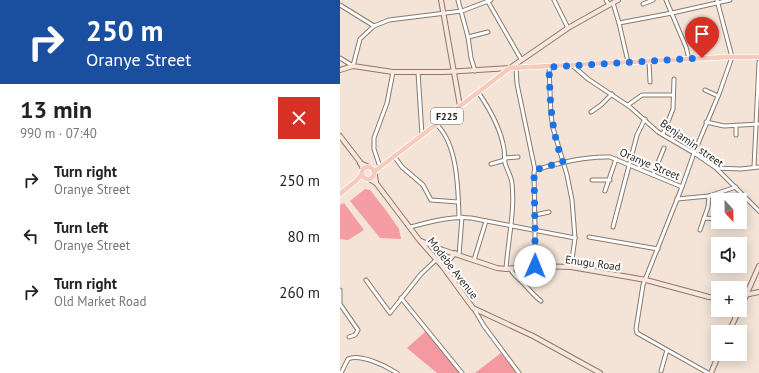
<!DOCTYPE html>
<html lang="en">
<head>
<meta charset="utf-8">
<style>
  :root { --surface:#fff; --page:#f6f6f6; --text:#222; --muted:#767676 }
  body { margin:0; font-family:"PT Sans",sans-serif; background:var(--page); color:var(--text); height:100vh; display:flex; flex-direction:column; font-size:15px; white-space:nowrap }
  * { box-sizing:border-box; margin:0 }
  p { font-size:13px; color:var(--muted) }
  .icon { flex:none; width:22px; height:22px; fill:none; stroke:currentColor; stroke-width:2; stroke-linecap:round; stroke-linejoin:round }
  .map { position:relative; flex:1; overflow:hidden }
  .panel { display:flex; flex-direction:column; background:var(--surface); width:340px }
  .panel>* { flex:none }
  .banner { background:#1a4fa0; color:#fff; overflow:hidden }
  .needle { width:26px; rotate:158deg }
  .tools { position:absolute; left:371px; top:193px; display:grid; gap:8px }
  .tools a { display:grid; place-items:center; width:36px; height:36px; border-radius:0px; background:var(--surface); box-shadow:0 2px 10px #0003; font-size:20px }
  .pin { position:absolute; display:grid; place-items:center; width:34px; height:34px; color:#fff; margin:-41px -17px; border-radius:50% 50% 50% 0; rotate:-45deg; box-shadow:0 0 4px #0007 }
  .pin .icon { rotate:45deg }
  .me { position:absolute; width:44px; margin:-22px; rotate:1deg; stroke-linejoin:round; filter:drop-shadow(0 0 3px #0008) }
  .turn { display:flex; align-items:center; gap:14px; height:84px; padding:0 20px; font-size:18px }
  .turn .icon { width:52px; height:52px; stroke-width:2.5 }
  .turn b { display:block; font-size:28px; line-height:34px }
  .round { display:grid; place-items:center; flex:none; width:42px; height:42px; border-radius:0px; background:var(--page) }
  .head { display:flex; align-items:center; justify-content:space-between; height:68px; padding:0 20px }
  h1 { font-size:24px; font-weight:700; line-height:30px }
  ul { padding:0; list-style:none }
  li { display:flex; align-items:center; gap:12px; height:56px; padding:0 20px }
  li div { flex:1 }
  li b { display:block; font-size:15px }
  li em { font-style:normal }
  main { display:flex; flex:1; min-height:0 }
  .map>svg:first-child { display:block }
</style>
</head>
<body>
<main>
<section class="panel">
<div class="banner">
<div class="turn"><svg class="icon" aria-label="right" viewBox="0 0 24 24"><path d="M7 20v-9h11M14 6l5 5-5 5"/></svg><div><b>250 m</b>Oranye Street</div></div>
</div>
<div class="head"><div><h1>13 min</h1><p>990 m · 07:40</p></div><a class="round" style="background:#d93025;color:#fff"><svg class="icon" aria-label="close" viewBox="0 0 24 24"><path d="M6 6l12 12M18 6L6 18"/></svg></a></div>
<ul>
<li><svg class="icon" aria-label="right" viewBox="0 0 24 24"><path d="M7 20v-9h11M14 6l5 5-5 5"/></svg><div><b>Turn right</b><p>Oranye Street</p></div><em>250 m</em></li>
<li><svg class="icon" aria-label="left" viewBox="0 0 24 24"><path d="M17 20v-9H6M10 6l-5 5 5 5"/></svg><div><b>Turn left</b><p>Oranye Street</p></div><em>80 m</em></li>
<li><svg class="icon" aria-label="right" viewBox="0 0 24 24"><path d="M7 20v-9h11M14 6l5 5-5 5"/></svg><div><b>Turn right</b><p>Old Market Road</p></div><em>260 m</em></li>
</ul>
</section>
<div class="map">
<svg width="419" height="373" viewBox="0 0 419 373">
  <rect width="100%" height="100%" fill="#f3e4d7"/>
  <g fill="#f49da2">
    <path d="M25 189 30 190 45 209 59 229 61 239 40 238 10 201Z"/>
    <path d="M4 203 24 230 8 240 0 239V205Z"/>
  </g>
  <g fill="#f599a0">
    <path d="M86 331 120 373H97L67 348Z"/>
    <path d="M161 353 176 373H135Z"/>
  </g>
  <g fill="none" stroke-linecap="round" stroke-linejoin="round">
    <g stroke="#877a6e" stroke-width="5">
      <g id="street">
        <path d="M118 0 128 37 131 58 135 71"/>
        <path d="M147 0 181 59"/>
        <path d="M214 0 228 28"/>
        <path d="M266 0 269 5"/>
        <path d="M326 0 346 47 349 59"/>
        <path d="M273 3 279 23 332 13 390 0"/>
        <path d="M303 4 313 0"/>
        <path d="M0 5 34 26 49 20 122 11 151 0"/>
        <path d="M279 23 288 62"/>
        <path d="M128 37 148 32"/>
        <path d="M0 58 13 66 20 39 34 26"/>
        <path d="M309 61 310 82"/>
        <path d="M233 66 248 79 290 107 318 132 354 153 376 168 419 211"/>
        <path d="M209 67 211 115 213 128 227 175 232 200 235 238 231 267"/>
        <path d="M176 68 177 84 195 170"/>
        <path d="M78 72 82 135"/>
        <path d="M365 90 378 96"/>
        <path d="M138 92C149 108 159 125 163 144 165 150 164 157 165 163 167 170 171 176 172 183 175 212 168 240 166 269"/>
        <path d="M288 105 302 95H333"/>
        <path d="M251 112 261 105 272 94"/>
        <path d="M366 122 384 126 419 124"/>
        <path d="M96 124C118 144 118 189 119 217"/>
        <path d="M323 134 333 109 334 79"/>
        <path d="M396 135V126"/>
        <path d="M54 156 62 167 83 185 91 200 118 202"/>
        <path d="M165 158 178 157"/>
        <path d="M39 164 34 149V138L47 103 53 72"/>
        <path d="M151 164 165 160"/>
        <path d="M414 167 419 62"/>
        <path d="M376 168 401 169 419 167"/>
        <path d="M313 175 324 148"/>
        <path d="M252 180H270"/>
        <path d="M265 191 276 159"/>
        <path d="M337 199 369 196 396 187"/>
        <path d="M195 215 209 212"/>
        <path d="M364 218 378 219"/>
        <path d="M70 227C90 222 110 216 131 218L235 238"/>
        <path d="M273 227 297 135 305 119"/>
        <path d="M360 230 368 207 369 196"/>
        <path d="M249 237 318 249"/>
        <path d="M119 255 122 217"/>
        <path d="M134 260 146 221"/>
        <path d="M195 266V230L194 172 195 170C219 163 245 156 270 157L342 187"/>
        <path d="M170 268C173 275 178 278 183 283 189 289 194 296 201 301"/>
        <path d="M26 280 50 313 81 274 96 260"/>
        <path d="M0 290V304L18 330 15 335 9 337"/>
        <path d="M61 298 122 373"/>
        <path d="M134 309 144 326 179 373"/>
        <path d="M321 371 327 350"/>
        <path d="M1 373 8 359C20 353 46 366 57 373"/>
        <path d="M368 373 297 333 296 329 303 285 342 187 354 153 379 94 392 57 377 0"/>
      </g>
    </g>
    <g stroke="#877a6e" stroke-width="6">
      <g id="secondary">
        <path d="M101 0 120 106"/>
        <path d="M0 70 13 66 53 72H105L170 68 228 28 278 0"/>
        <path d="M0 136 20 162 23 169"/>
        <path d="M20 163 27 166"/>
        <path d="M35 175 36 183"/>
        <path d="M29 179 36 183 80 241 103 267 133 308 193 336 260 373"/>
        <path d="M81 241 103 250 157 268 166 269 195 266 231 267 306 280 369 297 378 298"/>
        <path d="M103 267 108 261 115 253"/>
        <path d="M400 296 419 292"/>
        <path d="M400 309 419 266"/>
        <path d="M389 332 399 310"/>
        <path d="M371 373 379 354"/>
      </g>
    </g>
    <g stroke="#fff" stroke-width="6">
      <g id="primary">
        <circle cx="28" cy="173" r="6"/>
        <path d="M35 171 170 68 389 57H419"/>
        <path d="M0 194 16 181 22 174"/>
      </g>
    </g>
    <use href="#street" stroke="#fff" stroke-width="3"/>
    <use href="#secondary" stroke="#fbe5dd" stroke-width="4"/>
    <use href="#primary" stroke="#f7cbbc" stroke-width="4.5"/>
  </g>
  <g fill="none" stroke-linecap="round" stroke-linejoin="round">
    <path stroke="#1a73e8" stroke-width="7" stroke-dasharray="0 12.6" d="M195 266V230L194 172 195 170 223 162C211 131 210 100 209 67L362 58"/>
  </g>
  <g text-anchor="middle" stroke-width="4" stroke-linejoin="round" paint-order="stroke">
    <rect fill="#fff" stroke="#6b6864" stroke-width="1" x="91" y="108" width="32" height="16" rx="3"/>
    <g font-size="10" font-weight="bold" fill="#2c2722">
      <text x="107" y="120">F225</text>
    </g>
    <g font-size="11" fill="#2c2722" stroke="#fff">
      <text transform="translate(352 143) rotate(35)" y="4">Benjamin street</text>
      <text transform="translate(310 164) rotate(23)" y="4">Oranye Street</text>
      <text transform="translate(253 263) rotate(8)" y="4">Enugu Road</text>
      <text transform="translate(113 268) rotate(52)" y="4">Modebe Avenue</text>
    </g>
  </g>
</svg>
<div class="tools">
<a><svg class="needle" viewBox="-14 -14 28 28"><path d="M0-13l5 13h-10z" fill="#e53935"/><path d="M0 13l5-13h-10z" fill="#767676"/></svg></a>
<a><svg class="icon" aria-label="sound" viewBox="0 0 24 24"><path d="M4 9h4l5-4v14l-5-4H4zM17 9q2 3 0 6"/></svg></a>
<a>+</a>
<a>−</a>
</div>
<div class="pin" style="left:362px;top:58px;background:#d93025"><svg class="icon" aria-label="arrive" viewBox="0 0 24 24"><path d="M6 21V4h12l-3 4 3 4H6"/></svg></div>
<svg class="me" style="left:195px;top:266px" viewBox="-20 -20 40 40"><circle r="19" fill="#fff"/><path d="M0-13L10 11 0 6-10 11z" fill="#1a73e8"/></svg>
</div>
</main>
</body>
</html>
